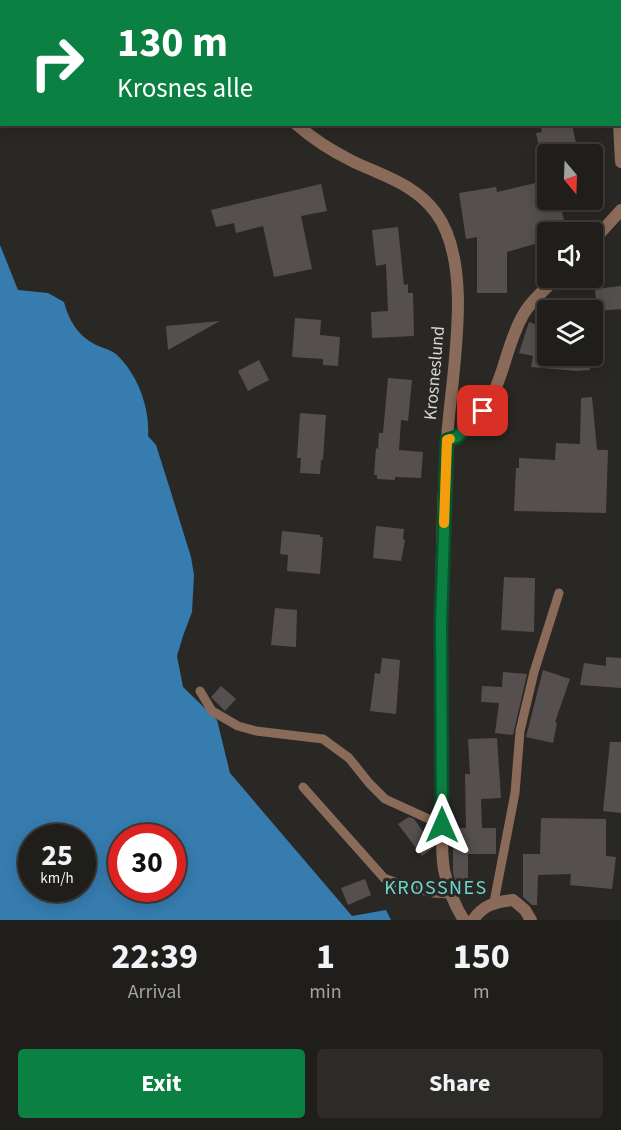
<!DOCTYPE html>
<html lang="en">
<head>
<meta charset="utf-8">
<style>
  :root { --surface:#201e1b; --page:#2d2b28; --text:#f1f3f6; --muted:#a2a2a3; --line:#3d3c3a; --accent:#0b8043 }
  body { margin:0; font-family:"Source Sans 3",sans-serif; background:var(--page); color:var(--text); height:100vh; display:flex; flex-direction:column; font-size:22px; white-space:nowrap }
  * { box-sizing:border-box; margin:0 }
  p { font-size:20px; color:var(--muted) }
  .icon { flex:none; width:33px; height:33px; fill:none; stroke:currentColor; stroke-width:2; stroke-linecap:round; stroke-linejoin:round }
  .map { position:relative; height:920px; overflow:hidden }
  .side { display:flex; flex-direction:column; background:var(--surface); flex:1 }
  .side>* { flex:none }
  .top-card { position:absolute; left:0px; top:0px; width:621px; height:126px; box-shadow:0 3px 15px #0003,0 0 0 2px var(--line); background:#0b8043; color:#fff; overflow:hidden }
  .needle { width:39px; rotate:161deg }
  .tools { position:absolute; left:537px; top:144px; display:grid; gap:12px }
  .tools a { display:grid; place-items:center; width:66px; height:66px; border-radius:6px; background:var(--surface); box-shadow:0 3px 15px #0003,0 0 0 2px var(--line); font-size:30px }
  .speed { position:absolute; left:18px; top:824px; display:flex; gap:12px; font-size:30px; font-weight:700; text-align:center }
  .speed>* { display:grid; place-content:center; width:78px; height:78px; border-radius:50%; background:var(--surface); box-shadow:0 3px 15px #0003,0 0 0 2px var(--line); line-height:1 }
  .speed small { font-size:15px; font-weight:400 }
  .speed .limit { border:9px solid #d22; background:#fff; color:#111 }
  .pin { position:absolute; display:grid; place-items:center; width:51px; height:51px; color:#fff; margin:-26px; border-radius:12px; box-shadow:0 3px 9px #0006 }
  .me { position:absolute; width:66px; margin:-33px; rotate:0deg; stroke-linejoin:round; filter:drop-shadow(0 0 4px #0008) }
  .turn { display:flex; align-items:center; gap:21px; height:126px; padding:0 18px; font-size:27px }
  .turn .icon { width:78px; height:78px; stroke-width:2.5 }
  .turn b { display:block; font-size:42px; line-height:51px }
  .eta { display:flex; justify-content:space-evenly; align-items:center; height:102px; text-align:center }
  .eta b { font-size:36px; font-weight:700; line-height:42px }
  .action { display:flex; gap:12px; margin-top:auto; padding:12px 18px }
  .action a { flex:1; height:69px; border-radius:6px; background:var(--accent); color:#fff; font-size:24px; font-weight:700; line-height:69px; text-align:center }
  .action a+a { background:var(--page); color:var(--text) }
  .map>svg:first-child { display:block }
</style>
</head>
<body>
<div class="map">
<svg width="621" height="920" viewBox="0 0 621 920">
  <rect width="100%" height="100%" fill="#2a2824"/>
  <path fill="#367caf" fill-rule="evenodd" d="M0 245 18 290 48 293 64 302C69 321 78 336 96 345 103 348 112 350 117 355 138 375 150 408 148 436L156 445 169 486 191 557 194 575 192 612 183 636 177 656 183 687 217 720 230 773 352 916 386 910 391 920H0ZM32 837H82V888H32ZM122 837H172V888H122Z"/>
  <g fill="#55504f">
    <path d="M540 124H572L576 143 570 144 571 148 547 153 546 150 540 151 536 133 542 132Z"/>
    <path d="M548 180V200H559L567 232H548V240L507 252V293H477V237L466 239 459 193 496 187 497 192Z"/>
    <path d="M321 184 327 211 301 216 312 269 274 277 263 226 236 233 234 223 216 227 211 210Z"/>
    <path d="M398 227 404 285 408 284V293H413L414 336 372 338 371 312 388 311 386 264 376 266 372 230Z"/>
    <path d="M621 286V309L597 311 595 289Z"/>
    <path d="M295 318 321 320 320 335 340 337 338 366 323 365V359L292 357Z"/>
    <path d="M537 320 548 321V356H588L590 370 576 371 531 367 533 356 519 353 529 322 537 325Z"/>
    <path d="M220 321 168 350 166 326Z"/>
    <path d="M259 360 269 380 248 391 238 371Z"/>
    <path d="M388 378 412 380 408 421 401 420 399 450 423 452 421 478 395 477V480L377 479V475H374L376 448 378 449 379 433H383Z"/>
    <path d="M592 397 597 450H608L606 513 514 511 516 468H519V458L555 460 556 443 580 444 581 398Z"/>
    <path d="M300 413 326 415 323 460H321L320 474 300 473 301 458H297Z"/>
    <path d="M376 526 404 529 403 539 405 540 401 561 373 558Z"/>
    <path d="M282 531 320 535V537H323L320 574 287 571 288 555 280 554Z"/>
    <path d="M504 577 535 578 534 632 501 630Z"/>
    <path d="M275 608 297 610 296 647 271 645Z"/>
    <path d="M606 657 621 658V688L580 685 584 663 606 666Z"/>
    <path d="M382 658 400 660 396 714 370 711 375 673 380 674Z"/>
    <path d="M543 670 570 679 555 722 557 723 553 743 526 737Z"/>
    <path d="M503 672 527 674 513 735 495 733 499 703 481 702 482 686 502 687Z"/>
    <path d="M221 686 236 699 225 711 211 697Z"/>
    <path d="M497 738 501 798 481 799 482 828H496V854H468V881H455L453 872V828H466L465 774H470L468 739Z"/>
    <path d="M610 742H621V813L603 811Z"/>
    <path d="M409 817 414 819 434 847 422 856 398 824Z"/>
    <path d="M541 818 606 819V856L616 857 612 889 570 885 571 874 538 875 537 905H532L523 897V854H540Z"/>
    <path d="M365 879 371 895 348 905 341 888Z"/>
  </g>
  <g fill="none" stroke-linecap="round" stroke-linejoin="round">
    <g stroke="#8a6b5a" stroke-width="9">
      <path d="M200 691 212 711 238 726 256 731 323 739 349 758 369 783 385 799 442 825"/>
      <path d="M303 787 384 878 405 886 433 893 450 894"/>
      <path d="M494 902 515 793 520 731 534 672 559 593"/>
    </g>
    <g stroke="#8a6b5a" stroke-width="12">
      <path d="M217 0V2"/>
      <path d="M614 0 615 2"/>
      <path d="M620 28 621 44"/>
      <path d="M620 90 621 68"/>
      <path d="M296 124C313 139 332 151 352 161 383 176 415 184 436 213 475 266 451 376 447 439 440 534 441 630 442 725 442 754 442 782 442 811 442 830 441 851 444 870 448 888 454 905 464 920"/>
      <path d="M619 124 621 162"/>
      <path d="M592 242 621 210"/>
      <path d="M447 440C456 437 462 432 469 425 506 392 501 354 523 315 531 301 545 289 557 278"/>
      <path d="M473 920C483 905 495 902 513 900L525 910 531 920"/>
    </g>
  </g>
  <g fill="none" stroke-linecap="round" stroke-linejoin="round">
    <g stroke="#07532c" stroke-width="15">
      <path id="route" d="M442 825 441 624 447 440 457 437 483 411"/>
    </g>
    <use href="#route" stroke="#0b8043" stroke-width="10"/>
    <path stroke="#f59e0b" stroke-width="10" d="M444 523 447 440 450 439"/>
  </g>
  <g text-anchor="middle" stroke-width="6" stroke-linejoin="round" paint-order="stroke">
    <g font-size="18" fill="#d7d6d4" stroke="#2a2824">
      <text transform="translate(434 373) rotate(-85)" y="6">Krosneslund</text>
    </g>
    <g font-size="20" letter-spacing="1.5" fill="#6ed7cc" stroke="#2a2824">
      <text x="436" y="894">KROSSNES</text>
    </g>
  </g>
</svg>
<div class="tools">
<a><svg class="needle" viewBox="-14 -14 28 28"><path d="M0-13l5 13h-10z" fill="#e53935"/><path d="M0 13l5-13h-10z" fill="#a2a2a3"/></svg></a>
<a><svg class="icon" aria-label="sound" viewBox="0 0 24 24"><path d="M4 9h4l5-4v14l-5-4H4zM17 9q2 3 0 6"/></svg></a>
<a><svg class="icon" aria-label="layers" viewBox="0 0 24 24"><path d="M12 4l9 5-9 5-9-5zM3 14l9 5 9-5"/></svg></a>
</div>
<div class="speed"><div>25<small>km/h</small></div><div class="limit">30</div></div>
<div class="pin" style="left:483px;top:411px;background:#d93025"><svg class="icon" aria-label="arrive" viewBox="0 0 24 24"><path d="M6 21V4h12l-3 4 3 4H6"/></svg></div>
<svg class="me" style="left:442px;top:825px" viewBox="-20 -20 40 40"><path d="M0-17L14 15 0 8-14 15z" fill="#0b8043" stroke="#fff" stroke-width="4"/></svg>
<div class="top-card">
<div class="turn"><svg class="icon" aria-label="right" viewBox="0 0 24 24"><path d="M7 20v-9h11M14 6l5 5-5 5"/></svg><div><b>130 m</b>Krosnes alle</div></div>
</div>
</div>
<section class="side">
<div class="eta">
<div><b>22:39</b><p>Arrival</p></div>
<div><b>1</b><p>min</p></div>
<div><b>150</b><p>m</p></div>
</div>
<div class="action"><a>Exit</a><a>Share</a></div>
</section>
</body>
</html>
